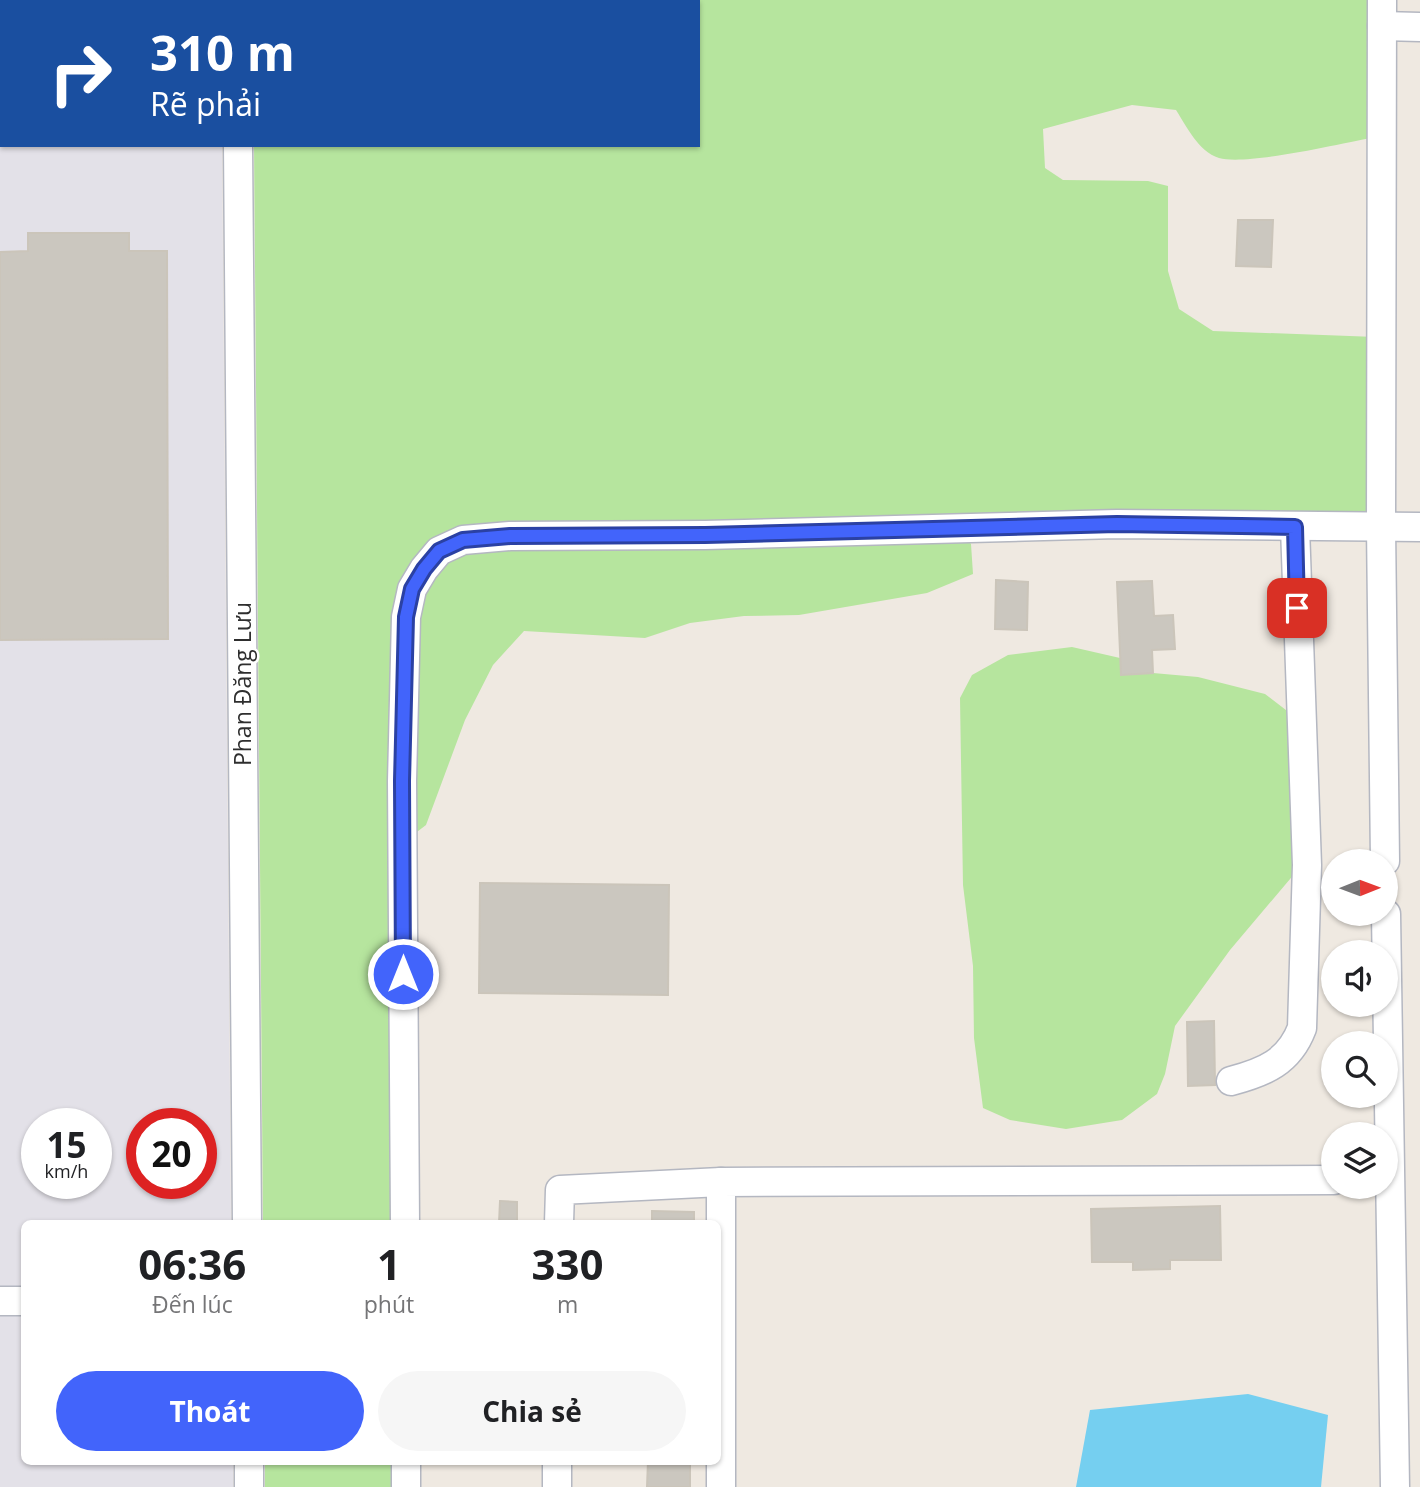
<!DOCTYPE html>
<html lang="vi">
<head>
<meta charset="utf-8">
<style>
  :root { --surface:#fff; --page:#f6f6f6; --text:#202124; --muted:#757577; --accent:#4264fb }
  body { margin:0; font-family:"Open Sans",sans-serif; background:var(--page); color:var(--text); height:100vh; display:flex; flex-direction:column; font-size:26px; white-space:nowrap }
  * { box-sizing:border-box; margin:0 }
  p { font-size:23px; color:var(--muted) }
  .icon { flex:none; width:38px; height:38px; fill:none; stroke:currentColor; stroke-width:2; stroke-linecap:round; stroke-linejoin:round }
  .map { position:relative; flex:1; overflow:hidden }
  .drawer { position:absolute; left:21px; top:1220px; width:700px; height:245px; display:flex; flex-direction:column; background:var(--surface); border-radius:10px; box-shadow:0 2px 5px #0004 }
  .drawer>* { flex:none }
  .hud { position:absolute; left:0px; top:0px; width:700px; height:147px; box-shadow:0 2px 5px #0004; background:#1a4fa0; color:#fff; overflow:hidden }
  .needle { width:46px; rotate:89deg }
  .tools { position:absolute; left:1321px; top:849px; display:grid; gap:14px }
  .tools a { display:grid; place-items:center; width:77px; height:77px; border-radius:50%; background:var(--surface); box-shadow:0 2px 5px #0004; font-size:35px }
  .speed { position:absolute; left:21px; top:1108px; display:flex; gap:14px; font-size:35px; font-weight:700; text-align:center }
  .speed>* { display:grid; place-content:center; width:91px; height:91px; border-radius:50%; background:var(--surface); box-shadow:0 2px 5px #0004; line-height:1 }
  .speed small { font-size:18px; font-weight:400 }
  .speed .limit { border:10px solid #d22; background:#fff; color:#111 }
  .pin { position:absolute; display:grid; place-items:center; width:60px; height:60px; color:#fff; margin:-30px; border-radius:14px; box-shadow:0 4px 10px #0006 }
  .me { position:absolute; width:77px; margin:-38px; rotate:0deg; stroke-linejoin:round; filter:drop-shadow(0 0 5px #0008) }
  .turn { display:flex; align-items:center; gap:24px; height:147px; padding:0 35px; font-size:32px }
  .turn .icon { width:91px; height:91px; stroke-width:2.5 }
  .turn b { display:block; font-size:49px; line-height:60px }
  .eta { display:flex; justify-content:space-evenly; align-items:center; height:119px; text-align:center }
  .eta b { font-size:42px; font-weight:700; line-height:49px }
  .button { display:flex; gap:14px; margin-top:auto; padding:14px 35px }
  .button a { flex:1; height:80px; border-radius:42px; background:var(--accent); color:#fff; font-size:28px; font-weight:700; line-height:80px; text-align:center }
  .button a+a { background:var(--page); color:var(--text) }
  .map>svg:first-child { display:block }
</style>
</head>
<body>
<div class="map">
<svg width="1420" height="1487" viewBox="0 0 1420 1487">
  <rect width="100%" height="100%" fill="#efe9e1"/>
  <path fill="#e3e1e8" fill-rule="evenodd" d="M0 0H221L2 2V145H222L231 1223H24V1461H233V1487H0ZM37 1124H96V1183H37ZM142 1124H201V1183H142Z"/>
  <g fill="#b6e59e">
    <path d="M253 0H1376V137C1343 143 1247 166 1219 158 1198 151 1187 127 1176 110L1132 105 1043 129 1045 168 1063 180 1148 181 1168 186V271L1179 309 1213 331 1376 337V521L510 530 419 565 398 1223H263L254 145H698V2Z"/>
    <path d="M964 535 971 544 973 574 927 593 799 615 744 616 690 623 645 638 524 631 493 665 465 720 426 825 409 838 418 591 464 546Z"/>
    <path d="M1072 647 1120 658 1122 674 1153 673 1198 677 1265 694 1295 717 1301 866 1230 950 1175 1026 1165 1074 1157 1094 1122 1120 1066 1129 1010 1120 983 1108 974 1038 973 966 963 885 960 698 972 675 1008 655Z"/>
    <rect x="265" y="1461" width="135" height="26"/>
  </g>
  <path fill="#75cff0" d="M1248 1394 1328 1415 1321 1487H1076L1090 1410Z"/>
  <g fill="#cbc7bf" stroke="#cbc5ba" stroke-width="2">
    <path d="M0 0H162V2H2L0 125Z"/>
    <path d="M1238 220H1273L1271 267 1236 266Z"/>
    <path d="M28 233H129V251H167L168 639 0 640V252L28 251Z"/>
    <path d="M996 580 1028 582 1027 630 995 629Z"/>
    <path d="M1152 581 1154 616 1173 615 1175 649 1152 650 1153 673 1121 675 1117 582Z"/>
    <path d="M480 883 669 885 668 995 479 993Z"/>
    <path d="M1214 1021 1215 1085 1188 1086 1187 1022Z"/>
    <path d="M500 1201 517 1202V1223H499Z"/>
    <path d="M1220 1206 1221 1260H1170V1269L1133 1270V1262H1092L1091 1209Z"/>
    <path d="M652 1211 694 1212V1223H652Z"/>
    <path d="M648 1461H690V1487H647Z"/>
  </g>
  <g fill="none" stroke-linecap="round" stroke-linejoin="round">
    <g stroke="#b4b7c1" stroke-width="31">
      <g id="minor">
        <path d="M237 0V2"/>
        <path d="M1382 0 1381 527 1385 861"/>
        <path d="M1382 26 1420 27"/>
        <path d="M238 145 247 1223"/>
        <path d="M1386 914 1395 1487"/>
        <path d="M1231 1081C1265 1072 1289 1062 1302 1028L1307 865 1295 527"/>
        <path d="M405 1223 402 781 406 617 412 589 424 569 439 551 463 540 510 536 705 535 1117 524 1420 527"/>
        <path d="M559 1223 560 1190 721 1182"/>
        <path d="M0 1301H24"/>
        <path d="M249 1461V1487"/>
        <path d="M406 1461V1487"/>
        <path d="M557 1487V1461"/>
        <path d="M721 1487V1182L1334 1180"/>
      </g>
    </g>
    <use href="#minor" stroke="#fff" stroke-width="28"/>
  </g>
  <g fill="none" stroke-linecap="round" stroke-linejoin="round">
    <g stroke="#2b41a3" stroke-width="18">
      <path id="route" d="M403 974 402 781 406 617 412 589 424 569 439 551 463 540 510 536 705 535 1117 524 1295 527 1297 608"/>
    </g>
    <use href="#route" stroke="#4264fb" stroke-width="12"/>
  </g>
  <g text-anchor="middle" stroke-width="5" stroke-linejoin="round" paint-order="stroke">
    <g font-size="23" fill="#2e2e2e" stroke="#fff">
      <text transform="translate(243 684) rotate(-90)" y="8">Phan Đăng Lưu</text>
    </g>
  </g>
</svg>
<div class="tools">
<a><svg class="needle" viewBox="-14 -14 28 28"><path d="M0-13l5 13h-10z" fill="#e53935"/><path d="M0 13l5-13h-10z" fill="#757577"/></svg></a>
<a><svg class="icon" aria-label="sound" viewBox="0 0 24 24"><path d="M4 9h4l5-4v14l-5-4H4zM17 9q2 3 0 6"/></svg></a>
<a><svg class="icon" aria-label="search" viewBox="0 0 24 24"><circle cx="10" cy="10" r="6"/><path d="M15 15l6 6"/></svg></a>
<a><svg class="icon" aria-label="layers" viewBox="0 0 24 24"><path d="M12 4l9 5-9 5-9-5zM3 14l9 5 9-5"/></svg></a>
</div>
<div class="speed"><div>15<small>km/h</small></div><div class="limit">20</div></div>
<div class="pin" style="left:1297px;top:608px;background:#d93025"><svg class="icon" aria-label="arrive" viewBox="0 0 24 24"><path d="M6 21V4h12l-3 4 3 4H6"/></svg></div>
<svg class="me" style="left:403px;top:974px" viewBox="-20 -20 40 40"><circle r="17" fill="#4264fb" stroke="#fff" stroke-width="3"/><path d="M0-11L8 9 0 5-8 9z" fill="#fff"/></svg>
<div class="hud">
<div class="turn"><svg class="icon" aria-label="right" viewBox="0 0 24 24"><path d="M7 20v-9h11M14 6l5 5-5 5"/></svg><div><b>310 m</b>Rẽ phải</div></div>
</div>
<section class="drawer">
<div class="eta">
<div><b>06:36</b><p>Đến lúc</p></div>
<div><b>1</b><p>phút</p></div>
<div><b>330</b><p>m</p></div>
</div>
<div class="button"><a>Thoát</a><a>Chia sẻ</a></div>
</section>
</div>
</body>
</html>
